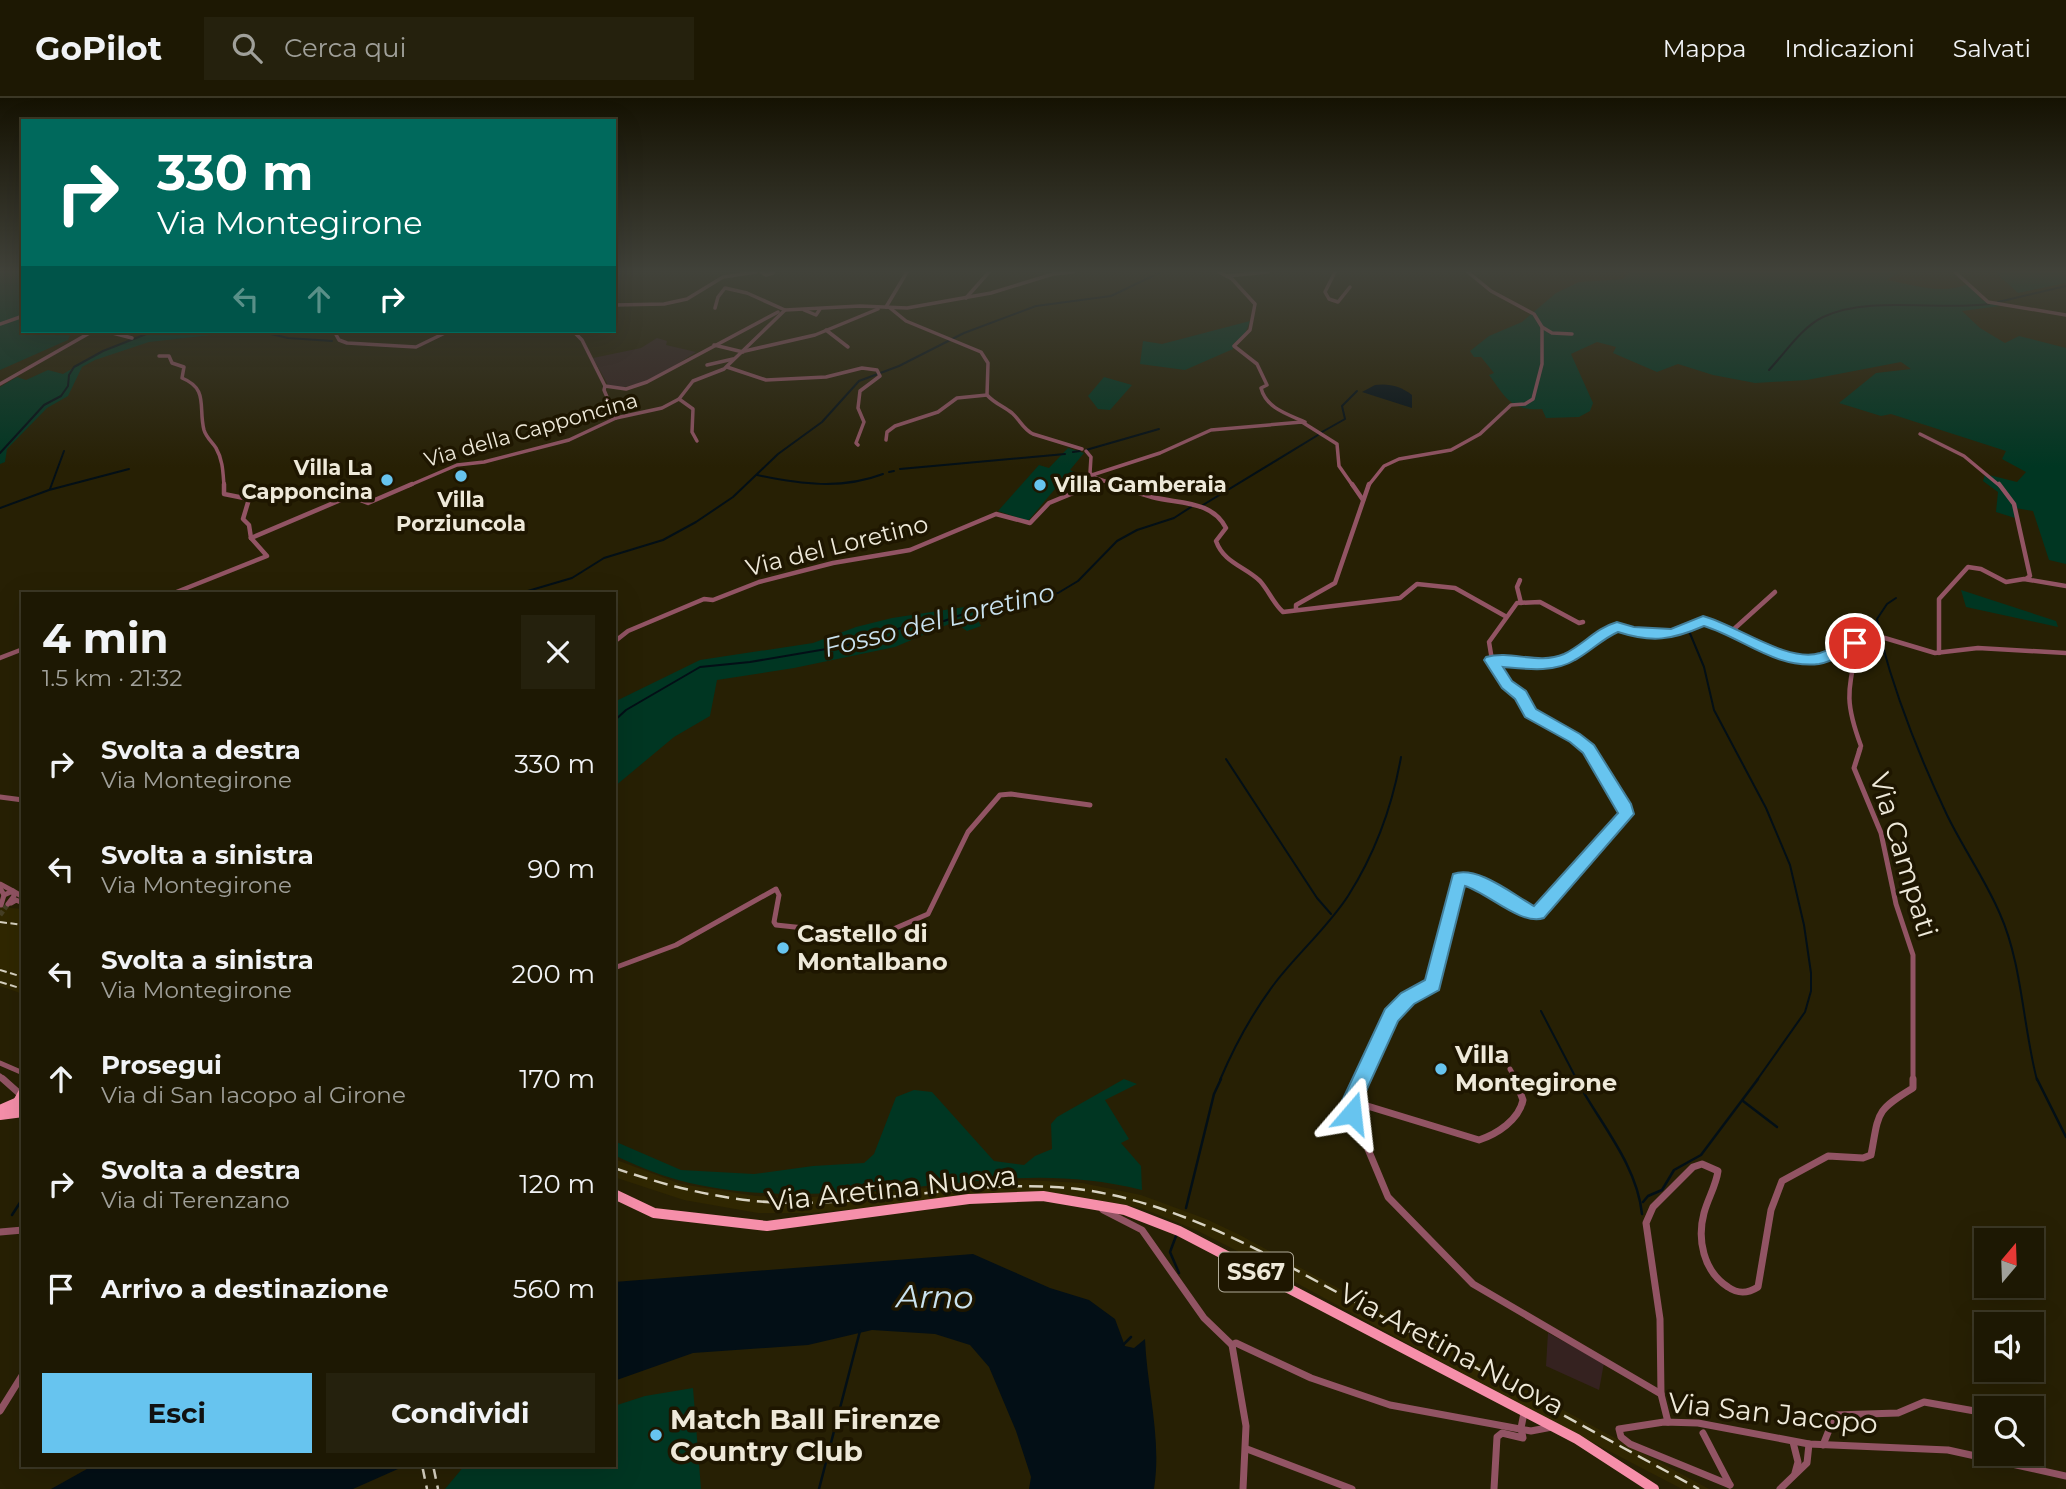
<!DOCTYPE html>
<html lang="it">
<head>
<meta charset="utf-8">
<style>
  :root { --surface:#1d1803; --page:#25210d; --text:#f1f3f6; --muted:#a0a09a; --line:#3b3725; --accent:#67c4ef }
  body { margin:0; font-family:Montserrat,sans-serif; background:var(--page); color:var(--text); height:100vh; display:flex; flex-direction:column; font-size:26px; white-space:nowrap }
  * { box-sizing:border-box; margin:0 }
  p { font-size:23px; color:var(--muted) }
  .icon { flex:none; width:38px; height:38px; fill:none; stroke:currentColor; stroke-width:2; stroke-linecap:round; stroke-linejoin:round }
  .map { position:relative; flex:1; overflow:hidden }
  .side { position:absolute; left:21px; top:494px; width:595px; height:875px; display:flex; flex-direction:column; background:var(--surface); border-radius:0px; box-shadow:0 7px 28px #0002,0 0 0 2px var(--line) }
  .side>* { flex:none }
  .banner { position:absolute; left:21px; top:21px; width:595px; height:214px; border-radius:0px; box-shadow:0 7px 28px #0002,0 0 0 2px var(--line); background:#00695c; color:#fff; overflow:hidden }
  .needle { width:46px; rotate:19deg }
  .buttons { position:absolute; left:1974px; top:1130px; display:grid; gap:14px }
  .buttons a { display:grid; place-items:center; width:70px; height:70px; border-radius:0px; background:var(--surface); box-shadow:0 7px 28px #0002,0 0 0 2px var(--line); font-size:35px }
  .pin { position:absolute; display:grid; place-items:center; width:60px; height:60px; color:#fff; margin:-30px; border:4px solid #fff; border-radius:50%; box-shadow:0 2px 7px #0007 }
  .me { position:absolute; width:77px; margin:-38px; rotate:17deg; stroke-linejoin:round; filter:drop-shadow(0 0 5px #0008) }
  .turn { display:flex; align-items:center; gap:24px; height:147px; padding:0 21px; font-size:32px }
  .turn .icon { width:91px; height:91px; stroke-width:2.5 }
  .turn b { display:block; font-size:49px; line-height:60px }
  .lanes { display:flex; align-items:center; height:66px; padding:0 21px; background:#0003; justify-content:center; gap:35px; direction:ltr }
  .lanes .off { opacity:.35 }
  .round { display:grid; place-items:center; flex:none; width:74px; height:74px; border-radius:0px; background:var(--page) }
  .overview { display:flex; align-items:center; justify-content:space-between; height:119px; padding:0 21px }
  h1 { font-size:42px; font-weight:700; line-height:52px }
  .button { display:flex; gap:14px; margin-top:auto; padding:14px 21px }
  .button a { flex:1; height:80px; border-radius:0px; background:var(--accent); color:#111; font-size:28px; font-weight:700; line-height:80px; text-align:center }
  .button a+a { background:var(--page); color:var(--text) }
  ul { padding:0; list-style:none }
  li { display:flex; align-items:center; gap:21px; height:105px; padding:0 21px }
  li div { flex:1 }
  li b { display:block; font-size:26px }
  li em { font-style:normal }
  header { display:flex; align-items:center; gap:42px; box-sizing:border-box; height:98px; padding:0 35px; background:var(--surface); border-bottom:2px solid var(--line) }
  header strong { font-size:33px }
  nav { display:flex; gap:38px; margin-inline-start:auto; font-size:24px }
  .search { width:490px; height:63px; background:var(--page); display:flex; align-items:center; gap:18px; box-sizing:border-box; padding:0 24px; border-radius:0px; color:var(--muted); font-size:26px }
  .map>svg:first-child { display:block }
</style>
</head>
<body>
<header>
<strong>GoPilot</strong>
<div class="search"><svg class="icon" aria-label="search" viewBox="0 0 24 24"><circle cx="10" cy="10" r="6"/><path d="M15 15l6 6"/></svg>Cerca qui</div>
<nav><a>Mappa</a><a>Indicazioni</a><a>Salvati</a></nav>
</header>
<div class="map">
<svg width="2066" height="1391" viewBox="0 0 2066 1391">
  <rect width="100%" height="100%" fill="#272004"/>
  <g fill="#302701">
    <path d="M0 809 23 811V896L0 888Z"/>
    <path d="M614 1061 681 1086 756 1098 812 1099 1026 1082 1082 1085 1141 1097 1206 1121 1238 1136 1709 1391H1682L1507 1300 1249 1159 1196 1132 1141 1110 1069 1097 1024 1094 812 1115H758L684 1102 614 1079Z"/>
  </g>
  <g fill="#352220">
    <path d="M657 240 667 243 666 247 696 254 660 277 641 285 620 290 608 287 593 260 641 250Z"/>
    <path d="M1548 1235 1604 1265 1599 1292 1546 1268Z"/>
  </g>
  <g fill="#003622">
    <path d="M0 174H23V217L0 225Z"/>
    <path d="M1630 174H1900L1887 182C1913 187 1943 197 1968 186L1982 202 2000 208 1962 213 1980 230 2005 245 2019 238 2066 250V466L2049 462 2033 413 2015 410V420L1996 414 1998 394 1983 383 1985 376 2017 384 2026 374 2002 361 2006 353 1891 316 1881 318 1839 305 1876 275 1911 271 1901 264 1807 282 1755 285 1713 277 1678 266 1657 274 1613 255 1616 249 1597 244 1571 256 1593 305 1590 313 1579 319 1546 320 1542 311C1511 313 1506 300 1489 277L1494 275 1481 259H1474L1470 253 1489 238 1522 224 1556 195 1579 184 1623 181Z"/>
    <path d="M1995 174H2059L2066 178V185L2018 195Z"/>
    <path d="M17 220 23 223V233H72L68 242 61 245 0 272V227Z"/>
    <path d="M1250 223 1245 236 1233 246V251L1185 272 1140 266 1143 243 1162 246Z"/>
    <path d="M152 233H247L149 244 95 262 82 269 68 298 47 310 7 351 5 364 0 366V289L17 279 26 282 48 272 63 276 102 253Z"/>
    <path d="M1104 279 1132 287 1110 312 1098 311 1088 298Z"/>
    <path d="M1068 350 1084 355 1070 372 1093 383 1079 391 1060 385 1028 423 998 413 1039 367 1049 370Z"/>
    <path d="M1961 492 2056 523 2058 529 1966 509Z"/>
    <path d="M971 508 981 528 967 533 954 524 895 549 794 570 717 582 710 618 674 639 614 689V604L700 562 813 545 856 529 892 520Z"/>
    <path d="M1124 981 1137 986 1105 1002 1129 1041 1121 1045 1141 1068 1142 1092C1051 1070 986 1083 895 1091 824 1097 748 1101 678 1082 656 1076 635 1067 614 1057V1043L681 1072 754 1076 813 1068 864 1065 874 1056 896 999 914 992 932 994 994 1063 1024 1067 1035 1058 1052 1051 1051 1026 1057 1019Z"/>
    <path d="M693 1290 701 1391H445L465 1367H614V1308L645 1298Z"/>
  </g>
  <g fill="#030f16">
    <path d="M1375 287C1388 285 1401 288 1412 297V310L1362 294Z"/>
    <path d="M973 1156 1050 1190 1089 1202 1115 1221 1125 1248 1134 1250 1145 1241C1147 1291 1162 1341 1154 1391H1029L1031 1379 1016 1333 989 1269 970 1247 935 1236 872 1232 808 1247 693 1255 614 1283V1184Z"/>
    <path d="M94 1367H407L353 1391H51Z"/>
  </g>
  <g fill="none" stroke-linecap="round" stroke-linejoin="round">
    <g stroke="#030f16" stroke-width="2">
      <path d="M1998 204 2066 188"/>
      <path d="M258 233 288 240 332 243"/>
      <path d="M1769 272C1785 255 1802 229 1823 219 1869 197 1938 213 1989 206"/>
      <path d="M1322 334 1345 321 1342 308 1357 293"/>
      <path d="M1086 352 1159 331"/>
      <path d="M1073 354 1080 353"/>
      <path d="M0 355 44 307 61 298 68 288 69 277 74 269 103 253 154 233"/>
      <path d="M900 371 1065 356"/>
      <path d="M889 374 894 373"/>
      <path d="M757 377C800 386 841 392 883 376"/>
      <path d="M50 391 64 353"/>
      <path d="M1203 407 1318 337"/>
      <path d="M0 410 49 392 129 371"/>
      <path d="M521 495 572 480 604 460 663 442 696 424 733 399 778 356 822 324 859 283 899 268 964 235 1036 208 1111 198 1161 174"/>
      <path d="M1689 533 1704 569 1714 612 1766 710 1790 767 1804 827 1811 875V893L1805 914 1757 982"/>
      <path d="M1880 536 1877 521 1887 506 1896 500"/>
      <path d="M1881 542C1897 602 1920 660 1947 717 1963 750 1985 781 2000 816 2022 865 2023 929 2037 982"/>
      <path d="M614 623 626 612 700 569 750 564 844 548 917 525 944 523 989 507 1058 495 1078 483 1117 443 1137 432 1174 420 1191 409"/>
      <path d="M1226 661 1317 800 1331 816"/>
      <path d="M1541 913 1577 982"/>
      <path d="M1220 982C1234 949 1253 914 1275 885 1298 855 1328 829 1348 798 1376 754 1392 710 1401 659"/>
    </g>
    <g stroke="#030f16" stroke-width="2.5">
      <path d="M1576 981C1599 1024 1637 1066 1642 1116"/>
      <path d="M2037 981 2066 1039"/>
      <path d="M1743 1003 1777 1029"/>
      <path d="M1643 1104 1648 1098 1662 1092 1674 1072 1701 1057 1758 981"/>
      <path d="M1186 1110 1214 996 1221 981"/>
      <path d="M12 1117 23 1100"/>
      <path d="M1176 1138 1170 1154 1179 1175"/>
      <path d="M1124 1246 1131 1239"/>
      <path d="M819 1391 860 1233"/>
    </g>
    <path stroke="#453e24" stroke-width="5" stroke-dasharray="5 2.5" stroke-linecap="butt" d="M0 817 8 806"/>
    <g stroke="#925464" stroke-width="3.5">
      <path d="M761 174 766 177 773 175"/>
      <path d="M1219 174 1232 181 1255 206 1250 232 1234 248 1257 266 1267 287 1261 290C1266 310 1287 316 1305 324"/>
      <path d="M1335 174 1325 194 1329 201 1338 204 1350 189"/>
      <path d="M1955 174 1988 204 2066 217"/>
      <path d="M1227 178 1268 174"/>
      <path d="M966 200 989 174"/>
      <path d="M614 207 664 206 687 201 723 179 756 174"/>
      <path d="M886 209 907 174"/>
      <path d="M715 210 718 199 725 190 747 195 785 212 860 208 907 210 991 195 1053 176 1073 174"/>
      <path d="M890 210 906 223 981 254 988 265 987 297C994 305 1003 308 1012 315 1020 322 1023 331 1033 336L1082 351"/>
      <path d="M804 212 816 217 820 211"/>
      <path d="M0 226 23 218"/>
      <path d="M1542 229 1552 235 1572 236"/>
      <path d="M826 232 848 249"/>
      <path d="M105 233 132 240"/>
      <path d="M334 233 339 242 347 245 416 249 449 233"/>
      <path d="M573 233 582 242 605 288 626 291 647 284 778 214"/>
      <path d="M714 247 743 254"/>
      <path d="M745 253 815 237 878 211"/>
      <path d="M159 258H169L172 265 184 269 182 280C209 291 198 309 204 332 206 339 212 344 216 350 223 362 223 375 224 388"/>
      <path d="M707 267 733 261"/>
      <path d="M727 269 766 282 826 279 862 270 877 272 880 278 860 293 858 310 864 324 856 345 858 347"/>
      <path d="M0 286 93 233"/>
      <path d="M605 288 604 292 616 320"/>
      <path d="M679 301 693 311 692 334 697 343"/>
      <path d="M1920 336 1964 358 2000 388"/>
      <path d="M886 342 887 334 895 328 938 314 957 300 987 297"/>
      <path d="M1086 353 1091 359 1090 375 1096 380 1119 388"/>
      <path d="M1092 377 1160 355 1211 332 1302 324 1337 346 1339 368 1353 388"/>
      <path d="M408 388 457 367 484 364 569 342 616 320 662 310 679 301 693 283 724 271 785 212"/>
      <path d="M1091 388 1103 383"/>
      <path d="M1368 388 1384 368 1399 361 1451 352 1480 336 1511 307 1525 306 1533 301 1542 266V229L1534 216 1491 193 1468 174"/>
    </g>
    <g stroke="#925464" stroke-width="4.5">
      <path d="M224 386V396L249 401 243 421 249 427 251 440"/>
      <path d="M1114 386C1126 390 1139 396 1152 399 1179 406 1212 402 1226 430L1216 443C1224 465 1244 468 1260 483 1269 493 1273 505 1283 514L1400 500 1417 486 1455 490 1505 518"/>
      <path d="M1352 386 1363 402"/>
      <path d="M1999 386 2014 406 2030 478 2027 480"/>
      <path d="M251 440 350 398 368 405 412 386"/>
      <path d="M1520 482 1517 489 1521 505"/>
      <path d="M174 495 267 458 251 440"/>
      <path d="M1296 511V507L1335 485 1369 386"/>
      <path d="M1583 524 1579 525 1540 504 1517 505 1489 544 1492 562 1507 587 1521 597 1531 615 1575 640 1589 653"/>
      <path d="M1737 537 1734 531 1775 494"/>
      <path d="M614 544 628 533 704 501 713 502 759 484 833 465 910 452 996 416 1030 425 1049 405 1095 386"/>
      <path d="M1858 546C1848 593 1844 602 1861 648L1859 653"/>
      <path d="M1939 555V501L1968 469 1981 471 2006 484 2024 481 2066 488"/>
      <path d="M0 560 23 551"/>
      <path d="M1492 562C1519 567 1549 571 1574 557 1589 548 1602 537 1617 529L1640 535 1661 536 1703 523 1722 529 1776 556 1811 562 1878 538 1935 555 1978 550 2066 555"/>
    </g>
    <g stroke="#925464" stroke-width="5">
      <path d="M1860 651 1854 670 1881 735 1896 806 1913 857V982"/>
      <path d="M0 699 23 702"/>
      <path d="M0 786 13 793 14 798 8 806"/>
      <path d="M0 790 4 797 1 807"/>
      <path d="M4 797 13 793 23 799"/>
      <path d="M11 805 16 802 23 805"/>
      <path d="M614 870 676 847 776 791 779 797 774 824 776 827 870 837 882 836 928 816 968 734 1000 697 1011 696 1090 707"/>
      <path d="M0 965 23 975"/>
      <path d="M1510 971 1516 982"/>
      <path d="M0 978 5 982"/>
      <path d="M1362 982C1384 935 1385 913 1433 886L1459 781 1464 779 1471 782 1531 815H1538L1626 717 1625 710 1588 651"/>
    </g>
    <g stroke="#925464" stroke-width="7">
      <path d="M3 981 21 997"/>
      <path d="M1363 981 1350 1008 1388 1099 1473 1186 1661 1296"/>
      <path d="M1351 1003 1479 1042C1497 1036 1519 1022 1523 1002L1515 981"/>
      <path d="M1103 1112 1142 1132 1204 1220 1232 1247 1236 1245 1311 1280 1390 1307 1531 1333 1552 1329"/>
      <path d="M0 1134 23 1132"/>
      <path d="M1232 1247 1246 1328 1243 1391"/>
      <path d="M0 1313 23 1276"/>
      <path d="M1668 1324 1661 1296 1660 1221 1646 1125 1653 1109 1693 1069 1702 1066 1718 1073C1716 1088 1708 1100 1704 1115 1697 1141 1703 1173 1728 1189 1738 1196 1747 1196 1758 1189L1771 1112 1782 1083 1828 1058 1863 1060 1871 1057C1879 1014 1875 1013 1913 990V981"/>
      <path d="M1703 1335 1730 1387"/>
      <path d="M1793 1344 1798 1364 1795 1375"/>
      <path d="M1823 1347 1835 1317 1898 1315 1924 1304 1986 1315"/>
      <path d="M1247 1351 1352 1391"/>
      <path d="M1730 1387 1630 1346 1621 1339 1619 1331 1664 1324 1698 1325 1809 1346 1948 1352 2066 1378"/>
      <path d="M1494 1391 1497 1339 1502 1335 1523 1340 1521 1330 1524 1315"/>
      <path d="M1780 1391 1807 1365 1809 1346"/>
    </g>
    <g stroke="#f68faa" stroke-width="10">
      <path d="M0 1012 18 1004"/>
      <path d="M21 1013 18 1004 23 995"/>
      <path d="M0 1017 23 1014"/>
      <path d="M614 1096 654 1115 767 1128 969 1101 1043 1098 1125 1112 1179 1133 1577 1341 1654 1391"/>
    </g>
    <g stroke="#d8d3c2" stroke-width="2" stroke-dasharray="7 3.5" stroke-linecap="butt">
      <path d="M0 824 23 827"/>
      <path d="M0 872 23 879"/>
      <path d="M0 884 23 891"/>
    </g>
    <g stroke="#d8d3c2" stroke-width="2.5" stroke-dasharray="14 7" stroke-linecap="butt">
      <path d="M614 1070C673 1090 733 1105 795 1105 882 1105 967 1084 1054 1089 1132 1093 1205 1125 1274 1160L1699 1391"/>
      <path d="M422 1367 427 1391"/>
      <path d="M433 1367 438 1391"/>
    </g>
  </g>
  <linearGradient id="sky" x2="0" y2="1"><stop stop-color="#151202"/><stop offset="0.47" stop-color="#41423a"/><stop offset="1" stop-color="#41423a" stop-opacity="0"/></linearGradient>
  <rect width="2066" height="369" fill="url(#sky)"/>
  <path fill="#67c4ef" stroke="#437f9b" stroke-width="2" d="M1703 518C1737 527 1787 565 1820 555 1832 551 1843 544 1855 541L1862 545 1860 549C1847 554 1832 564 1819 566 1775 571 1743 540 1704 528 1672 542 1652 545 1618 534 1602 541 1590 554 1575 562 1554 575 1526 571 1503 569L1512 583 1526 593 1536 611 1580 636 1594 647 1631 706 1634 716 1544 820C1521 828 1488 795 1465 788L1439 892 1414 906 1398 923 1361 1004 1359 1021 1352 1024 1345 1021 1342 1003 1385 911 1401 895 1425 882 1453 776C1478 767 1512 796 1534 808L1618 715 1583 655 1570 644 1525 619 1515 601 1502 590 1484 562 1486 559C1512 552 1538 567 1564 556 1583 547 1596 530 1617 524L1634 529 1671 531Z"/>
  <g fill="#67c4ef" stroke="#1e1600" stroke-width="2.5">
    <circle cx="461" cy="378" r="7"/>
    <circle cx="387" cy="382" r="7"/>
    <circle cx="1040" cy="387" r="7"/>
    <circle cx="783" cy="850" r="7"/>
    <circle cx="1441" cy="971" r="7"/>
    <circle cx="656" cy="1337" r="7"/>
  </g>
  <g text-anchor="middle" stroke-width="7" stroke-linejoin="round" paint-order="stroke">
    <g font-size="21" fill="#eee9d9" stroke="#1e1600">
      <text transform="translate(531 332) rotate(-16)" y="7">Via della Capponcina</text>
    </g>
    <g font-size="21" font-weight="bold" fill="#eee9d9" stroke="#1e1600" text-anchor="end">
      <text x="373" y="377">Villa La<tspan x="373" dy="24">Capponcina</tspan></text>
      <text x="1054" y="394" text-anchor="start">Villa Gamberaia</text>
      <text x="461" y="409" text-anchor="middle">Villa<tspan x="461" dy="24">Porziuncola</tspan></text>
    </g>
    <rect fill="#1e1600" stroke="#b0aa98" stroke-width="2" x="1219" y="1154.5" width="74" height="39" rx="5"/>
    <g font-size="23" font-weight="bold" fill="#eee9d9">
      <text x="1256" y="1182">SS67</text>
    </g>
    <g font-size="24" fill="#eee9d9" stroke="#1e1600">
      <text transform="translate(837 448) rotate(-14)" y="8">Via del Loretino</text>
    </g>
    <g font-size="24" font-weight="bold" fill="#eee9d9" stroke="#1e1600" text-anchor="start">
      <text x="797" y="844">Castello di<tspan x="797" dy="28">Montalbano</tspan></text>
      <text x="1455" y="965">Villa<tspan x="1455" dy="28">Montegirone</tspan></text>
    </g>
    <g font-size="26" font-style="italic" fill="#cae3f0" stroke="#1e1600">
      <text transform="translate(939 522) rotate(-14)" y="9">Fosso del Loretino</text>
    </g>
    <g font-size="28" fill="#eee9d9" stroke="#1e1600">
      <text transform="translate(1904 757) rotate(73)" y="10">Via Campati</text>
      <text transform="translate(892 1090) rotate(-6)" y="10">Via Aretina Nuova</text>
      <text transform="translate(1452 1251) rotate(28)" y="10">Via Aretina Nuova</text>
      <text transform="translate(1773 1315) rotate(6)" y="10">Via San Jacopo</text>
    </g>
    <g font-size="28" font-weight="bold" fill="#eee9d9" stroke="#1e1600" text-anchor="start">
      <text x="670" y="1331">Match Ball Firenze<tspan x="670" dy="32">Country Club</tspan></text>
    </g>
    <g font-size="32" font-style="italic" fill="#cae3f0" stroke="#1e1600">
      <text transform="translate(935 1199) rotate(1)" y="11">Arno</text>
    </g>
  </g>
</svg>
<div class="buttons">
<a><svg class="needle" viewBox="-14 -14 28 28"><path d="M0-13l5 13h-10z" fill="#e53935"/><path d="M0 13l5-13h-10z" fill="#a0a09a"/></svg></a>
<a><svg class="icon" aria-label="sound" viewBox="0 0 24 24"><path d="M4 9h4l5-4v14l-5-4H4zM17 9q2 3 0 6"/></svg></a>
<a><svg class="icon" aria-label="search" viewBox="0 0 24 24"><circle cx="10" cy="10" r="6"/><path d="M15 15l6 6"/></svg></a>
</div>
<div class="pin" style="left:1855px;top:545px;background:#d93025"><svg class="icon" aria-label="arrive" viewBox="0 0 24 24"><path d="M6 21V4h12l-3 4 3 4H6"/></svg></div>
<svg class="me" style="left:1352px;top:1015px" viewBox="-20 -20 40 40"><path d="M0-17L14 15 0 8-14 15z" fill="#67c4ef" stroke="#fff" stroke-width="4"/></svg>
<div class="banner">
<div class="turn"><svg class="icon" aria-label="right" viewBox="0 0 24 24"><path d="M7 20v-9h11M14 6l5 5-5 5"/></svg><div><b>330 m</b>Via Montegirone</div></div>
<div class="lanes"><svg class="icon off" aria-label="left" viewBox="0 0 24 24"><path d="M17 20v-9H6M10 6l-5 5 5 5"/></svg><svg class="icon off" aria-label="ahead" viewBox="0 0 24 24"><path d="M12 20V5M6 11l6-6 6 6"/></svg><svg class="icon" aria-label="right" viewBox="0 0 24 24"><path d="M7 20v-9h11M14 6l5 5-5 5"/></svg></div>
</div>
<section class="side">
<div class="overview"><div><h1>4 min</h1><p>1.5 km · 21:32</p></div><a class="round"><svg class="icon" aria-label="close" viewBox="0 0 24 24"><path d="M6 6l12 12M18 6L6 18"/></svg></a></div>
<ul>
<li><svg class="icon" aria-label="right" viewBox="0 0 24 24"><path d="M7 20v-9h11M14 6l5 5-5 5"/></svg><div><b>Svolta a destra</b><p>Via Montegirone</p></div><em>330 m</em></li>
<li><svg class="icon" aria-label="left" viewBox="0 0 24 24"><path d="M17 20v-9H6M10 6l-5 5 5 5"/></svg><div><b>Svolta a sinistra</b><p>Via Montegirone</p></div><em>90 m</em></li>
<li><svg class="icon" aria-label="left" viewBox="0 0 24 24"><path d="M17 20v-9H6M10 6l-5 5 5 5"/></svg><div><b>Svolta a sinistra</b><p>Via Montegirone</p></div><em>200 m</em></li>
<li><svg class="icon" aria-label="ahead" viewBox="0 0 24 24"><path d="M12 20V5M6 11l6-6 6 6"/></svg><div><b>Prosegui</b><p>Via di San Iacopo al Girone</p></div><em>170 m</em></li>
<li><svg class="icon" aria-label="right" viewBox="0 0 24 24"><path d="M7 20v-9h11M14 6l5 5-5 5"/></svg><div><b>Svolta a destra</b><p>Via di Terenzano</p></div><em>120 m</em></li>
<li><svg class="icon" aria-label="arrive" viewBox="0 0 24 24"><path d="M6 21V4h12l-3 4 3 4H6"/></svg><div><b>Arrivo a destinazione</b></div><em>560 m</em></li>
</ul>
<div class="button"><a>Esci</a><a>Condividi</a></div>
</section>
</div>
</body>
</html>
